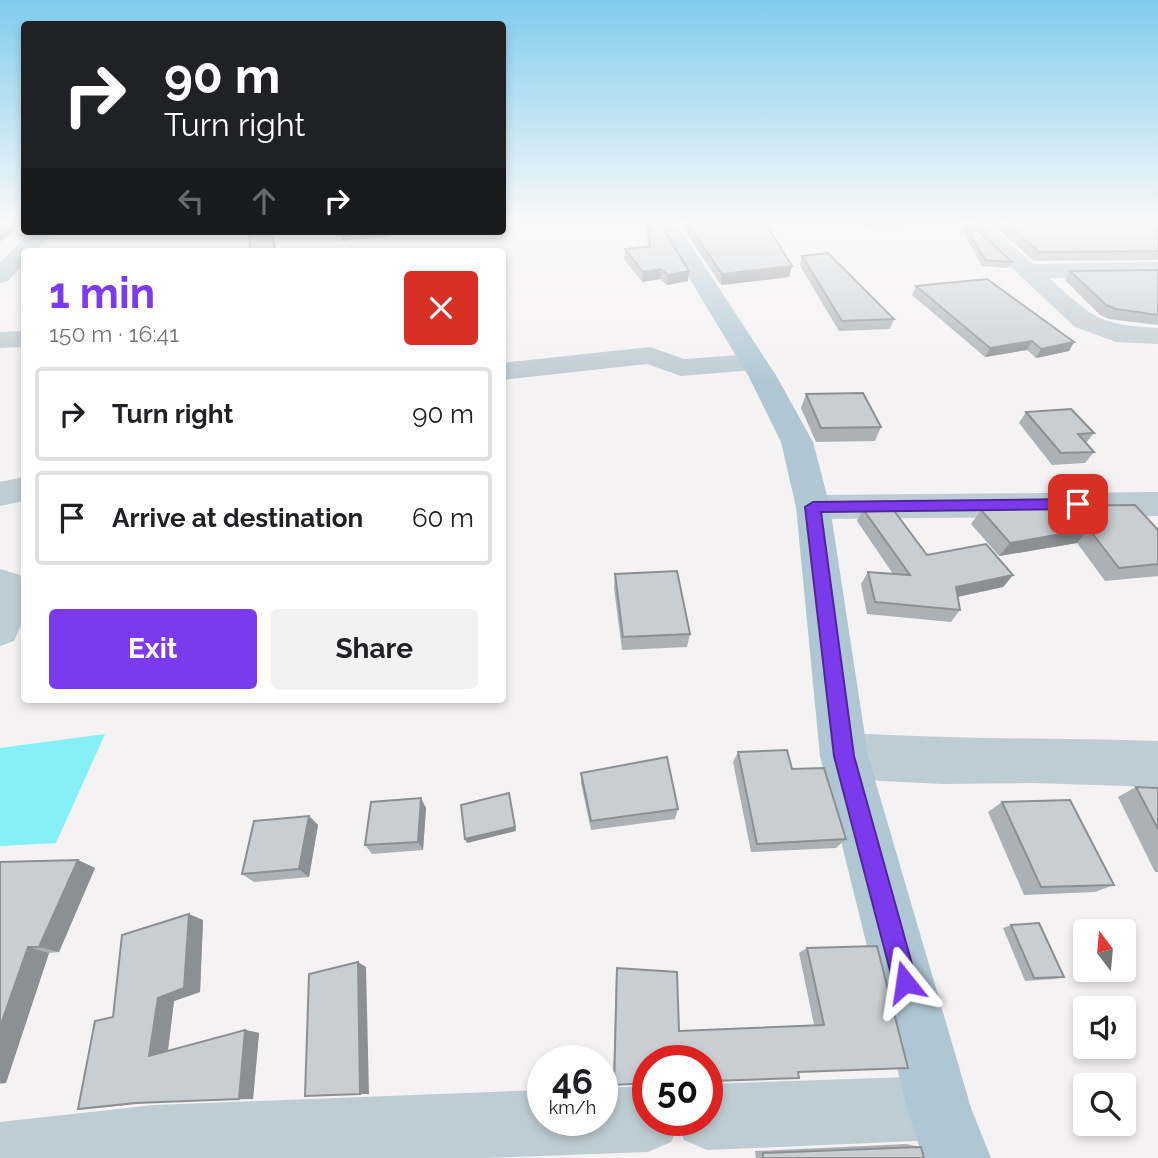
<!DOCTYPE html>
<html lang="en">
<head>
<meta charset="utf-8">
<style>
  :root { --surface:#fff; --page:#f2f2f2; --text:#202124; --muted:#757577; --line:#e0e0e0; --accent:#7c3aed }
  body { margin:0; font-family:Raleway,sans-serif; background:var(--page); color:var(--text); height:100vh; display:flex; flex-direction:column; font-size:26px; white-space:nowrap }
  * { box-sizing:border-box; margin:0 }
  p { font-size:23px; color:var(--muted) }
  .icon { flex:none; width:38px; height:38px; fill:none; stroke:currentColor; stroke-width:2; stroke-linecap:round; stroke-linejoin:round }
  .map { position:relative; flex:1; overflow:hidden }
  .panel { position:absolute; left:21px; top:248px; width:485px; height:455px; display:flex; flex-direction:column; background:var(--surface); border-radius:7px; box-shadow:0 4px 10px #0003 }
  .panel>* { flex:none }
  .hud { position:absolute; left:21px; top:21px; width:485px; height:214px; border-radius:7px; box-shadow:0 4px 10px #0003; background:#202124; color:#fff; overflow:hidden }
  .needle { width:46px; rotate:344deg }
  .controls { position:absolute; left:1073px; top:919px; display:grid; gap:14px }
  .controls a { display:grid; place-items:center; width:63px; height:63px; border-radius:7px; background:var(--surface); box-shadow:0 4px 10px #0003; font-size:35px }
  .speed { position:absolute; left:527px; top:1045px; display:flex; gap:14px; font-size:35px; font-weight:700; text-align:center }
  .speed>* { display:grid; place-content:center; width:91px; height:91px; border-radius:50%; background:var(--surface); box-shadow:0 4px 10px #0003; line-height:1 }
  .speed small { font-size:18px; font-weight:400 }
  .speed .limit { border:10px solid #d22; background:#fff; color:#111 }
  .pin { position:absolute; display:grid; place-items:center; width:60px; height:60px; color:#fff; margin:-30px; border-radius:14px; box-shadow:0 4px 10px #0006 }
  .me { position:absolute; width:77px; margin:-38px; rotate:345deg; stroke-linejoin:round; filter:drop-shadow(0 0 5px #0008) }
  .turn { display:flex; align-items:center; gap:24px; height:147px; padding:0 28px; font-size:32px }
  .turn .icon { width:91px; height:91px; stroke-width:2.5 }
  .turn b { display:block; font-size:49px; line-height:60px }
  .lanes { display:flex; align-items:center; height:66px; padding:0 28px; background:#0003; justify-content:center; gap:35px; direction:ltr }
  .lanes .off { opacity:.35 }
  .round { display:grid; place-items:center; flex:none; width:74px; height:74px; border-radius:7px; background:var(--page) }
  .head { display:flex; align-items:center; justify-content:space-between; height:119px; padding:0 28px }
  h1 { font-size:42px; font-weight:700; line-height:52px; color:var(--accent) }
  .action { display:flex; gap:14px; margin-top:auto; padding:14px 28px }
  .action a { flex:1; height:80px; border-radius:7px; background:var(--accent); color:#fff; font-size:28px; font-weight:700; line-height:80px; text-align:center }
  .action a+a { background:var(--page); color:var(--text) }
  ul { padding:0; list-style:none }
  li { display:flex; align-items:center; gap:21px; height:94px; margin:0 14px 10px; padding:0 14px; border:4px solid var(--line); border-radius:7px }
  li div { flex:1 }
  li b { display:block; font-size:26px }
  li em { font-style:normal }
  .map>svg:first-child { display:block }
</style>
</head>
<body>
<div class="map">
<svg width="1158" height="1158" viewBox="0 0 1158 1158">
  <rect width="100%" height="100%" fill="#f4f2f2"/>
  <path fill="#85f1f7" d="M105 734 56 843 0 846V748Z"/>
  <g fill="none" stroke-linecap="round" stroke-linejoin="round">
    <g fill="#beccd3" fill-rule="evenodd">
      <path d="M963 222H986L1033 264 1158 262V276L1049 278C1093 317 1097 325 1158 328V344L1116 342 1075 327Z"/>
      <path d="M24 331V347L0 348V332Z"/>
      <path d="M650 347 684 359 753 354 763 356 767 362 763 368 753 370 681 376 647 364 502 380V363Z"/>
      <path d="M24 477V501L0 506V482Z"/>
      <path d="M1158 492V516L813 519 801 516 796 507 801 498 813 495Z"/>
      <path d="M0 569 20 575C31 596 24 621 14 641L0 646Z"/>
      <path d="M844 733C949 739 1053 738 1158 741V787L1033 783 942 784 844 779 827 772 820 756 827 740Z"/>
      <path d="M939 1076 962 1085 971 1108 962 1131 939 1140 707 1150 684 1140 678 1125 671 1142 648 1152 485 1158H0V1122L154 1105 542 1090V1120H602V1088L648 1086V1120H707V1084Z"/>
    </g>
    <g fill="#afc7d3" fill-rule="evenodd">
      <path d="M655 222H676L777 377 813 442 830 507 868 756 971 1108 991 1158H923L907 1108 820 756 796 507 781 442 749 377Z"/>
      <path d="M31 231H54L35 252H24V264L8 281 0 283V263Z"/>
    </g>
  </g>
  <g fill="#acb1b5">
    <path d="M646 222H659L688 281 667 285 660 279 642 282 624 259 625 249 648 246Z"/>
    <path d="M679 222H765L792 266 789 277 721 285Z"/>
    <path d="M860 222H921V224L865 228Z"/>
    <path d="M1000 222H1158V260L1034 261 997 228Z"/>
    <path d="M965 224 1012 262 1008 268 982 266 962 230Z"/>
    <path d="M802 256 894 319 890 329 839 331 800 266Z"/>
    <path d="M1158 270V325L1109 319 1100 315 1065 280 1070 271Z"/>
    <path d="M916 286 1074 342 1069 351 1036 358 1027 350 985 357 912 295Z"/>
    <path d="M806 394 881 427 875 441 816 442 801 408Z"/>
    <path d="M1026 412 1094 433 1086 443 1094 452 1085 463 1052 465 1019 423Z"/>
    <path d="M863 509 927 555 1013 575 1003 587 958 597 960 610 951 622 867 614 861 584 868 572 893 574 857 521Z"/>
    <path d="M981 510 1158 530V576L1105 581 1077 543 999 556 971 524Z"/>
    <path d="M615 574 690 634 687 647 622 650 614 588Z"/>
    <path d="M738 752 792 769 846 839 836 848 751 852 733 762Z"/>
    <path d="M581 773 678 809 675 819 591 830 581 783Z"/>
    <path d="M1136 787 1158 788V872H1155L1118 797Z"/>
    <path d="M1002 802 1114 885 1095 892 1024 895 988 812Z"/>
    <path d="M426 808 423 850 372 854 365 845Z"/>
    <path d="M309 816 318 825 309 877 254 882 242 874Z"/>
    <path d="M78 860 95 868 59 952 49 953 6 1083 0 1084V862Z"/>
    <path d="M203 920 200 992 174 1001 168 1051 245 1030 259 1033 253 1099 154 1102 99 1108 78 1109 113 1017Z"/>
    <path d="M1011 925 1064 977 1054 979 1025 981 1003 928Z"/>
    <path d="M877 946 798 1073 712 1081 707 1060 648 1083 613 1085 616 973 617 968 679 1031 814 1025 799 953 807 948Z"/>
    <path d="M906 1144 921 1147 924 1158H756L755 1151Z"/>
  </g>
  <g fill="#8c9093">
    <path d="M3 222H24L0 242V225Z"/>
    <path d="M227 231H250L228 233Z"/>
    <path d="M339 231H388V236L342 241Z"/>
    <path d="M273 237 276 246 277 252H274Z"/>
    <path d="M792 266 789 277 721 285 722 274Z"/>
    <path d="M661 269 660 279 642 282 643 272Z"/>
    <path d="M689 271 688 281 667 285 668 275Z"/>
    <path d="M1032 341 1027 350 985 357 990 348Z"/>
    <path d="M1074 342 1069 351 1036 358 1041 349Z"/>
    <path d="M1089 529 1077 543 999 556 1010 543Z"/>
    <path d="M1013 575 1003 587 947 599 956 587Z"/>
    <path d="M509 793 516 831 467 843 465 839Z"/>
    <path d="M421 798 426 808 423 850 418 842Z"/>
    <path d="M309 816 318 825 309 877 299 869Z"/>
    <path d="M78 860 95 868 59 952 39 947Z"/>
    <path d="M189 914 203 920 200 992 174 1001 167 1057 149 1056 158 998Z"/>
    <path d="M28 947 49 953 6 1083H0V1027Z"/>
    <path d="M358 962 366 967 369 1094H360Z"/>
    <path d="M245 1030 259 1033 253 1099H239Z"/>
  </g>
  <g fill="#c8ced2" stroke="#8c9093" stroke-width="2">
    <path d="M648 222H659L689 271 668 275 661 269 643 272 625 249 650 246Z"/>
    <path d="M687 222H765L792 266 722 274Z"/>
    <path d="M1004 222H1158V251L1039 252Z"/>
    <path d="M970 223 1012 262 985 260 965 224Z"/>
    <path d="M249 231H270L273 237 274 252H250Z"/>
    <path d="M828 253 894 319 842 321 802 256Z"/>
    <path d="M1158 270V315L1116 309 1106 305 1070 271Z"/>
    <path d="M987 279 1074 342 1041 349 1032 341 990 348 916 286Z"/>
    <path d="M863 393 881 427 821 428 806 394Z"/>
    <path d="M1071 409 1094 433 1078 434 1094 452 1061 453 1026 412Z"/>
    <path d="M1135 505 1158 530V564L1119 568 1089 529 1010 543 981 510 1001 506Z"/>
    <path d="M892 508 927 555 986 544 1013 575 956 587 960 610 875 602 868 572 910 575 863 509Z"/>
    <path d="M677 571 690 634 623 637 615 574Z"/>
    <path d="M787 750 792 769 824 768 846 839 757 844 738 752Z"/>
    <path d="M667 757 678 809 591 821 581 773Z"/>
    <path d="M1136 787 1158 788V829Z"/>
    <path d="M509 793 515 827 465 839 461 805Z"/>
    <path d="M421 798 418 842 365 845 371 802Z"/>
    <path d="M1070 800 1114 885 1041 887 1002 802Z"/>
    <path d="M309 816 299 869 242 874 254 821Z"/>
    <path d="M78 860 39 947H28L0 1027V862Z"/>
    <path d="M189 914 184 988 158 998 149 1056 245 1030 239 1099 135 1103 78 1109 95 1021 113 1017 122 935Z"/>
    <path d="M1039 923 1064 977 1034 978 1011 925Z"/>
    <path d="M877 946 908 1068 798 1072 799 1078 713 1081 710 1097H707V1060H648V1083L614 1085 617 968 677 972 679 1031 824 1025 807 948Z"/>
    <path d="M358 962 360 1094 305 1096 309 974Z"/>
    <path d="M921 1147 924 1158H763V1153Z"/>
  </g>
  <linearGradient id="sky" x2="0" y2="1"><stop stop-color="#80ccee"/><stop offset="0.58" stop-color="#faf9f9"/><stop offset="1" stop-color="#faf9f9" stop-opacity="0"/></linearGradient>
  <rect width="1158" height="384" fill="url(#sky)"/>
  <path fill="#7c3aed" stroke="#51269a" stroke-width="2" d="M1078 499 1085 504 1078 509 821 512 854 756 917 982 913 991 905 995 896 991 893 982 834 756 805 507 813 502Z"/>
</svg>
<div class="controls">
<a><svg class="needle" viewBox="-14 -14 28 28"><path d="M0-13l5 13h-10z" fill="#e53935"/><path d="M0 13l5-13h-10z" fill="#757577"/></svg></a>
<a><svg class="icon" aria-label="sound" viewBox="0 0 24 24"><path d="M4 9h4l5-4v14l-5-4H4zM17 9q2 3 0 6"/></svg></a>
<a><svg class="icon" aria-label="search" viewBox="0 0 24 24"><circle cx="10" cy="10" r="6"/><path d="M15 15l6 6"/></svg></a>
</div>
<div class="speed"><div>46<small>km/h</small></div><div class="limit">50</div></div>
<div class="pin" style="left:1078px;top:504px;background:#d93025"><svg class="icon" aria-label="arrive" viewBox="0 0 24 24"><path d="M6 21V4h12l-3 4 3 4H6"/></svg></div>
<svg class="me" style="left:905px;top:982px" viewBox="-20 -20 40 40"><path d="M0-17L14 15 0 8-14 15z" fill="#7c3aed" stroke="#fff" stroke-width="4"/></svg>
<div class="hud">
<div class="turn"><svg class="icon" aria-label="right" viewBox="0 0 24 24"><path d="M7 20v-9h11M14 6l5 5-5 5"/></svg><div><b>90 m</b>Turn right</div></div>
<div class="lanes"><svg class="icon off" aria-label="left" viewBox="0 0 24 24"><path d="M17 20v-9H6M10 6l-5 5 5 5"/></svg><svg class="icon off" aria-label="ahead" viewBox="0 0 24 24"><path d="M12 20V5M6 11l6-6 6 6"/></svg><svg class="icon" aria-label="right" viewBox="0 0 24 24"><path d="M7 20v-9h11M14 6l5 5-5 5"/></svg></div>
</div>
<section class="panel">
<div class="head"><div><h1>1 min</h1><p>150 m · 16:41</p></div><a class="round" style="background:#d93025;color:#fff"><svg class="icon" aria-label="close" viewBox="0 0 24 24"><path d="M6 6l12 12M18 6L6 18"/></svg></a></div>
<ul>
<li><svg class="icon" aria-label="right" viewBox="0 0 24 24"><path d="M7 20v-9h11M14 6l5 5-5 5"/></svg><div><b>Turn right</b></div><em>90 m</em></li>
<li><svg class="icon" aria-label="arrive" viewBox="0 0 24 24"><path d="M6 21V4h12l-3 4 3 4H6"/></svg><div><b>Arrive at destination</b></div><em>60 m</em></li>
</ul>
<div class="action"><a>Exit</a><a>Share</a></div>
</section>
</div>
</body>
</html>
